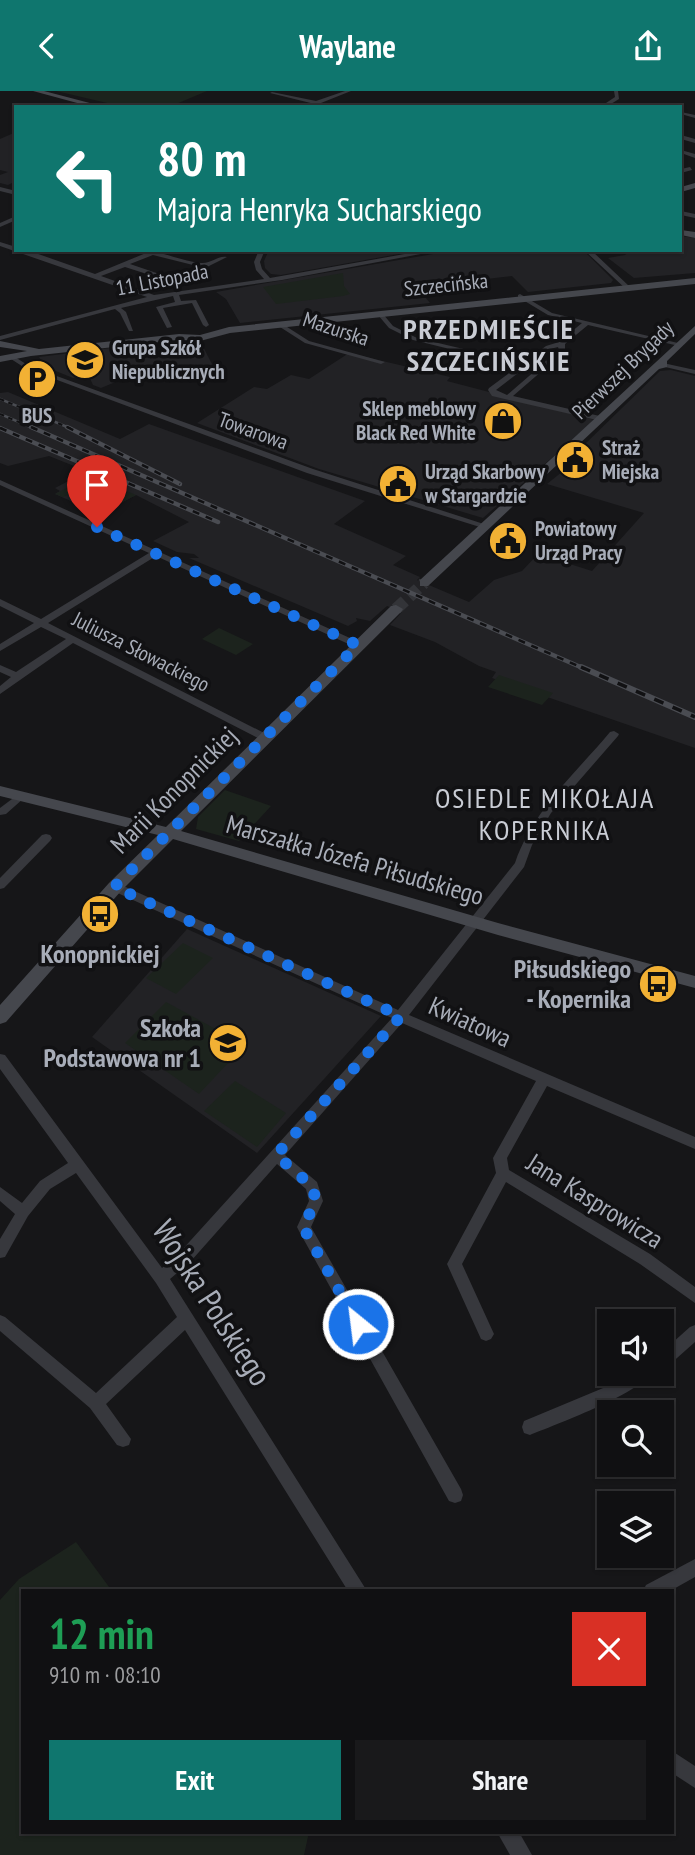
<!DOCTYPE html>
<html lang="en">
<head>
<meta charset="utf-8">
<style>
  :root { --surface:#101012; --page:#19191b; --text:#f1f3f6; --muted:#9c9d9f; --line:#303032; --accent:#0f766e }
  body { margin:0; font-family:"PT Sans Narrow",sans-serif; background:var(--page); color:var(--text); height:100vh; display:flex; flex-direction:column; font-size:26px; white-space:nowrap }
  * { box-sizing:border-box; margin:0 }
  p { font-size:23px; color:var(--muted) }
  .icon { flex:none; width:38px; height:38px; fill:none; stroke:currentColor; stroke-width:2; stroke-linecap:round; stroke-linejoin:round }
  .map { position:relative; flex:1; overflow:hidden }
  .panel { position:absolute; left:21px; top:1498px; width:653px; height:245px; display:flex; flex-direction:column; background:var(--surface); border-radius:0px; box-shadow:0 2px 5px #0004,0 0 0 2px var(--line) }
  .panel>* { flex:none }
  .guide { position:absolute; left:14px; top:14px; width:668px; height:147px; border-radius:0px; box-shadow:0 2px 5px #0004,0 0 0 2px var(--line); background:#0f766e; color:#fff; overflow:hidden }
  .tools { position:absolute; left:597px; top:1218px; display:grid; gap:14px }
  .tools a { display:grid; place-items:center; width:77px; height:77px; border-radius:0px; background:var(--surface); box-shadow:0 2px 5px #0004,0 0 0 2px var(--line); font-size:35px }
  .pin { position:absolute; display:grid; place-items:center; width:60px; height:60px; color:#fff; margin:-72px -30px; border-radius:50% 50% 50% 0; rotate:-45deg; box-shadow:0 0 7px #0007 }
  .pin .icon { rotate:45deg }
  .me { position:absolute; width:77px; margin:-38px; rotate:331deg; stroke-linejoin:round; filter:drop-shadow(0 0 5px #0008) }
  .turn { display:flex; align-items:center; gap:24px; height:147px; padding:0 28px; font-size:32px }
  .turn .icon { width:91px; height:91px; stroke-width:2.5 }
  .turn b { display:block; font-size:49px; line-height:60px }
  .round { display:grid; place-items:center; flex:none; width:74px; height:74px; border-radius:0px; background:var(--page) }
  .headline { display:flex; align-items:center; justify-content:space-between; height:119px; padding:0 28px }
  h1 { font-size:42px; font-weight:700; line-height:52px; color:#1e9e55 }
  .action { display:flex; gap:14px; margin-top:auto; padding:14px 28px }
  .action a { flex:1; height:80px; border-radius:0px; background:var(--accent); color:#fff; font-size:28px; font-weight:700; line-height:80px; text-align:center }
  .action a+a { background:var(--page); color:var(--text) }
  header { display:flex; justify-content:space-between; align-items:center; height:91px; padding:0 28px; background:var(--accent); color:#fff; font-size:32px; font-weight:700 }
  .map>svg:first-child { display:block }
</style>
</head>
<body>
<header><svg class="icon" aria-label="back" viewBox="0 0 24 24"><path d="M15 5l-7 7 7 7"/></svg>Waylane<svg class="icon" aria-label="share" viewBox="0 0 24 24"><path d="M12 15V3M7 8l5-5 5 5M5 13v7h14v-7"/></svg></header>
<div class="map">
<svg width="695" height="1764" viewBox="0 0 695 1764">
  <rect width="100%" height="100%" fill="#161618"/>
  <g fill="#222225">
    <path d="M16 41V90L8 94 0 92V84L8 81 0 79V48Z"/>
    <path d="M681 145 695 147V182L634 187 608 167 625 164 631 159H681Z"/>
    <path d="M269 159H394L399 163 281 184 271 183 265 177 264 170Z"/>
    <path d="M456 159H583L613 189 611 192 528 201 512 185 417 196 430 212 240 232 226 208 216 201Z"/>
    <path d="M182 250 201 252 212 273 223 277 207 287 172 285 160 290 137 282 101 297 93 294 88 283 73 287 36 272 42 271 39 266 150 252 157 255 160 252Z"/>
    <path d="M349 262 450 286 447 290 595 329 483 427 319 378 197 332 254 296 267 298 291 284 309 288Z"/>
    <path d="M671 279 695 285V657L492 587 496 581 479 575 435 551 390 534 402 521 387 515 370 530 356 527 357 530 348 535 189 467H199L194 463 177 461 153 450 189 431 136 404 100 423 55 403 60 400 55 397 86 381 79 377 49 365 8 375 0 372V302L8 301 120 348 149 333 365 410 334 433 406 465 393 474 420 486 417 489 469 511 494 489 522 480 538 463 592 480 644 422 547 393 573 372 587 357 583 355 660 280Z"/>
    <path d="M187 838 381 925 257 1062 92 946Z"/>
  </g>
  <g fill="#1c231d">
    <path d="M56 0H207L169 16H124Z"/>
    <path d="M343 182 344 195 350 203 343 205 276 213 263 196Z"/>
    <path d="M84 388 110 399 117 396 136 404 100 423 98 422 119 413 115 411 121 407 107 401 103 404 79 393 70 398 75 401 63 406 55 403Z"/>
    <path d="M219 537 253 553 236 564 202 548Z"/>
    <path d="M499 584 553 602 542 614 488 596Z"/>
    <path d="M225 699 271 715 239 750 196 738 198 726Z"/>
    <path d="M183 852 213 867 176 903 146 887Z"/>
    <path d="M166 911 245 954 199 1003 125 952Z"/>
    <path d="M235 990 286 1022 257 1056 204 1020Z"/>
    <path d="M76 1451 112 1500H23V1741H309L304 1764H0V1509L19 1488Z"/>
  </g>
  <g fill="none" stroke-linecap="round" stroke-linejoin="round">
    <path stroke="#333438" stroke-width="12" stroke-dasharray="12 6" stroke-linecap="butt" d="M396 518 424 492"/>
    <g fill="#37383d" fill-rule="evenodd">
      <path d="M345 0H351L321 12 336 16H327L270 2 272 1 316 10Z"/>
      <path d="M614 0H618L619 8 606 16H600L615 6Z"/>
      <path d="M681 21 695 24V27L681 23Z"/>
      <path d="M681 44 695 48V52L681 48Z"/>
      <path d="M681 59 695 63V67L681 62Z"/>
      <path d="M690 76 692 79 681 82V78Z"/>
      <path d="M0 96 16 100V104L0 100Z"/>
      <path d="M681 120 695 123V127L681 124Z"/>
      <path d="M16 125V129L0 136V132Z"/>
      <path d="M0 151 16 156V159H27L95 183 146 162 139 159C160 159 180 170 201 172 211 173 218 164 227 166L205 177 153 164 130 173 177 189 175 192 125 176 101 185 154 204 264 188 256 179 254 171 259 159H265L260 171 262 178 270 187 427 159H442L282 189 179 204 181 210 196 209 209 234 206 236 203 234 192 212 163 217 172 236 167 237 156 216 175 211 173 205 121 217 126 221 133 240H129L120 222 115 218 0 249V245L147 206 0 155Z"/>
      <path d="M203 159H212V160L209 162Z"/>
      <path d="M584 159H591L630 196V198H626Z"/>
      <path d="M520 203 552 222 682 253 679 255 588 234 565 253V260L513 305 604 326V330H601L492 305 488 299 489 297 519 275 413 249 389 237 378 224 383 223 393 235 417 247 523 272 546 255 559 251 582 232 548 224 518 206V204ZM558 256 559 259 539 276 530 273 550 258ZM526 276 536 279 507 304 496 299Z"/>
      <path d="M280 234H284L309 250 385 271 381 273 305 252 280 236Z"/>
      <path d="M11 266H15L29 275 313 378 490 435 483 437 307 382 25 277 11 268Z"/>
      <path d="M663 272 695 279V283L661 275V273Z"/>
      <path d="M0 389 361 552 363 554 361 556H355L156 465 48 532 268 644V648H260L73 552 0 603V595L11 586 0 581V574L16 581 66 548 41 536 0 560V553L34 532 0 515V508L41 528 149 462 0 394Z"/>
      <path d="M614 640 619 643 618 645 551 722 532 754 524 776 409 924 695 1046V1058L547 995 507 1067 509 1079 650 1163 695 1196V1212L640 1173 506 1091 462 1173 494 1243 491 1248 486 1250 481 1248 447 1173 496 1082 493 1067 536 990 402 932 285 1064 317 1091 323 1110 311 1136 461 1398 463 1404 461 1410 455 1412 449 1410 299 1140 297 1136 309 1110 306 1098 277 1073 191 1170 170 1188 367 1500H348L185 1239 106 1313 131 1348 129 1354 123 1356 117 1354 90 1317 0 1240V1224L5 1226 96 1302 177 1226 156 1192 76 1082 50 1098 28 1125 5 1166 0 1167V1148L15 1123 0 1110V1096L22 1112 40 1090 68 1072 0 978V963L5 964 162 1177 181 1160 392 927 111 799 109 796 111 793H119L398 919 515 772C533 719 575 683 610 641Z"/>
      <path d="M20 702 25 705 24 707 6 723 0 724V717Z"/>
      <path d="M46 743 50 744 52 747 50 750 4 797 0 798V787L42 744Z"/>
      <path d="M695 1234V1251L668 1275 662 1277V1261L690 1236Z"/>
      <path d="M628 1283H649C641 1302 552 1335 530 1344L524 1342 522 1336 524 1330 608 1295Z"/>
      <path d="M695 1468V1486L670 1500H643L646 1494Z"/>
      <path d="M672 1660 695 1675V1697L672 1682Z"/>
      <path d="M497 1741H519L532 1764H510Z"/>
    </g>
    <g fill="#45474d" fill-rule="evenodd">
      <path d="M33 0H44L105 16H92Z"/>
      <path d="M695 92V97L681 101V96Z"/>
      <path d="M681 139 695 141V147L681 144Z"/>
      <path d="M695 187V193L230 242 200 250 179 249 31 265 0 271V265L27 260 0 256V250L39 258 179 243 200 244 229 236Z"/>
      <path d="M695 235V243L667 270V276L659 278 428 495H420V489Z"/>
      <path d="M396 514 403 518 401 521 181 740 498 832 695 885V897L498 844 173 748 121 800 6 931 0 933V914L109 792 158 744 0 705V695L166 736 391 515Z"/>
    </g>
    <g stroke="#4a4c52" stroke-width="2.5">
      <g id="rail-far2">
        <path d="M0 308 72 338"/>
        <path d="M0 323 35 338"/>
        <path d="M0 337 3 338"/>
      </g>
    </g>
    <g stroke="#4a4c52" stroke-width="4.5">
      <g id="rail-far1">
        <path d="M31 336 585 578"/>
        <path d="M67 336 180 393"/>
        <path d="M0 337 218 431"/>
      </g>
    </g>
    <g stroke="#4a4c52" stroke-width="6">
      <path id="rail" d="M581 576 695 626"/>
    </g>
    <use href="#rail-far2" stroke="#111113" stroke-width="2" stroke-dasharray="4.5" stroke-linecap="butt"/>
    <use href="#rail-far1" stroke="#111113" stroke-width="2.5" stroke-dasharray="7" stroke-linecap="butt"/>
    <use href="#rail" stroke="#111113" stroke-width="3.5" stroke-dasharray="10" stroke-linecap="butt"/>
  </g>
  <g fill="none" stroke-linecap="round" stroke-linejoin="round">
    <path stroke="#1a73e8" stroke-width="12" stroke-dasharray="0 21.6" d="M97 436 358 554 114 796 401 925 276 1064 312 1095 316 1110 303 1136 358 1233"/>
  </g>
  <defs>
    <g id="university-disc" transform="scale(2.0125)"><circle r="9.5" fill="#f2b134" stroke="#111113"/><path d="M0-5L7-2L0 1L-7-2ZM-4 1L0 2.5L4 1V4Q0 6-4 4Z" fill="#111"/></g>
    <g id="parking-disc" transform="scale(2.0125)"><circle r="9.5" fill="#f2b134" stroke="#111113"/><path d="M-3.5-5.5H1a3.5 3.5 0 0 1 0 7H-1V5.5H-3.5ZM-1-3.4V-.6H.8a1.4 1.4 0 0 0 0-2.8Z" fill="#111"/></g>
    <g id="shop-disc" transform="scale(2.0125)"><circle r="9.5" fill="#f2b134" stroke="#111113"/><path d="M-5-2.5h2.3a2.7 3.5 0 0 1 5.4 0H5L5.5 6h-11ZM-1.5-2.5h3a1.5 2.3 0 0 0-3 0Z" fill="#111"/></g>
    <g id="civic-disc" transform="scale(2.0125)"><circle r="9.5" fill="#f2b134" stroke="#111113"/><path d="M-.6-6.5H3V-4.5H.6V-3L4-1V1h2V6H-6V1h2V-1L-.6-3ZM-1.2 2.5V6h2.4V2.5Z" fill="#111"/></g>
    <g id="bus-disc" transform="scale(2.0125)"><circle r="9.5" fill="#f2b134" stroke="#111113"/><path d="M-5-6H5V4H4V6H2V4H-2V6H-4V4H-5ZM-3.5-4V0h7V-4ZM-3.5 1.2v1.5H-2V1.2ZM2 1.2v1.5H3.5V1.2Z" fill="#111"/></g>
    <g id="school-disc" transform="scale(2.0125)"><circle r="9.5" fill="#f2b134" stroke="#111113"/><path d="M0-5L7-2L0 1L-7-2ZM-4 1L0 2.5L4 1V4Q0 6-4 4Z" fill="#111"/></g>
  </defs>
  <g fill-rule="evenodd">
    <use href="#university-disc" x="85" y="269"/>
    <use href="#parking-disc" x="37" y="288"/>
    <use href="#shop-disc" x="503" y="330"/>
    <use href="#civic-disc" x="575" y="369"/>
    <use href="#civic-disc" x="398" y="393"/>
    <use href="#civic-disc" x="508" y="450"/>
    <use href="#bus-disc" x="100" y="823"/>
    <use href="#bus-disc" x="658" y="893"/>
    <use href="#school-disc" x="228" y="952"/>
  </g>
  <g text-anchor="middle" stroke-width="7" stroke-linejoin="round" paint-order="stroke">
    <g font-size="21" fill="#a8adb8" stroke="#111113">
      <text transform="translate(162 189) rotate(-11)" y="7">11 Listopada</text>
      <text transform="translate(446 194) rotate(-6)" y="7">Szczecińska</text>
      <text transform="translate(336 238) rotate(18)" y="7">Mazurska</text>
      <text transform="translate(623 279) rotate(-44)" y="7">Pierwszej Brygady</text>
      <text transform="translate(253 340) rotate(20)" y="7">Towarowa</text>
      <text transform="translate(141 561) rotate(27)" y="7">Juliusza Słowackiego</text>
    </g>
    <g font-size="21" font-weight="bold" fill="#a8adb8" stroke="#111113" text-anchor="start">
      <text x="112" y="264">Grupa Szkół<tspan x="112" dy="24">Niepublicznych</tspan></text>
      <text x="476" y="325" text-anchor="end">Sklep meblowy<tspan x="476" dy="24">Black Red White</tspan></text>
      <text x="37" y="332" text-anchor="middle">BUS</text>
      <text x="602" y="364">Straż<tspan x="602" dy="24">Miejska</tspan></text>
      <text x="425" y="388">Urząd Skarbowy<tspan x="425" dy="24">w Stargardzie</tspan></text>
      <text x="535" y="445">Powiatowy<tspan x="535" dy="24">Urząd Pracy</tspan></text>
    </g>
    <g font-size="26" fill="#a8adb8" stroke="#111113">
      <text transform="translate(174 699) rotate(-45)" y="9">Marii Konopnickiej</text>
      <text transform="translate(355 769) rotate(16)" y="9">Marszałka Józefa Piłsudskiego</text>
      <text transform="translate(470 931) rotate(24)" y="9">Kwiatowa</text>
      <text transform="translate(595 1110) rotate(32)" y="9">Jana Kasprowicza</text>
    </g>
    <g font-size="26" font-weight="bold" fill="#a8adb8" stroke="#111113" text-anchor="end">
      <text x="100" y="872" text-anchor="middle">Konopnickiej</text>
      <text x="631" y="887">Piłsudskiego<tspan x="631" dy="30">- Kopernika</tspan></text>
      <text x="201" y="946">Szkoła<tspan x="201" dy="30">Podstawowa nr 1</tspan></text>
    </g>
    <g font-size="28" font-weight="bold" letter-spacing="2" fill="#c9ccd4" stroke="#111113">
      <text x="489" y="248">PRZEDMIEŚCIE<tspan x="489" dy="32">SZCZECIŃSKIE</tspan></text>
    </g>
    <g font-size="28" letter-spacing="2" fill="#c9ccd4" stroke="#111113">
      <text x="545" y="717">OSIEDLE MIKOŁAJA<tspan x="545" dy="32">KOPERNIKA</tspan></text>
    </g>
    <g font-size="32" fill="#a8adb8" stroke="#111113">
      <text transform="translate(212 1212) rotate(57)" y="11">Wojska Polskiego</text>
    </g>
  </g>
</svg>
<div class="tools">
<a><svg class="icon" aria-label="sound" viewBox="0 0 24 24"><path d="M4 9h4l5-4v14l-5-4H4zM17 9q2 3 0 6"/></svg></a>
<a><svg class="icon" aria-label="search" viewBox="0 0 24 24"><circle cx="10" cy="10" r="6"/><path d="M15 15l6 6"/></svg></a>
<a><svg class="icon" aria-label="layers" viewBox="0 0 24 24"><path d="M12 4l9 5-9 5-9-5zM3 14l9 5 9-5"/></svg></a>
</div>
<div class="pin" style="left:97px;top:436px;background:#d93025"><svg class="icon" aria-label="arrive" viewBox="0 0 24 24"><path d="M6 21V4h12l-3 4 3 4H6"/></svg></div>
<svg class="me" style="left:358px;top:1233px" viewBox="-20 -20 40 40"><circle r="17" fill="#1a73e8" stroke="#fff" stroke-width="3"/><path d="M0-11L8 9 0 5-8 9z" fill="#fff"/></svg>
<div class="guide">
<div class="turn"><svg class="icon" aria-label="left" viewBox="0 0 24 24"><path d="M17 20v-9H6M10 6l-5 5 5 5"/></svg><div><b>80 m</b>Majora Henryka Sucharskiego</div></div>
</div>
<section class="panel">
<div class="headline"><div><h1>12 min</h1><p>910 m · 08:10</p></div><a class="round" style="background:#d93025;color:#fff"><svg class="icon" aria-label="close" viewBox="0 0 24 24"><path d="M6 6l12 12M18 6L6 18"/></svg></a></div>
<div class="action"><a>Exit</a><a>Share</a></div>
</section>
</div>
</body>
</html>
